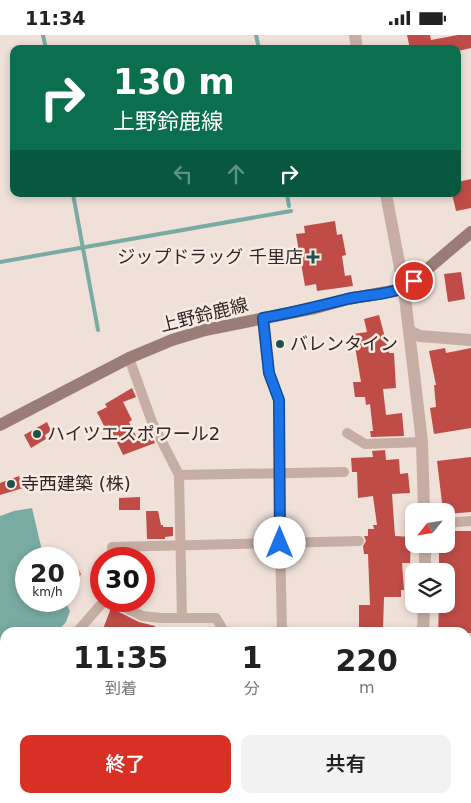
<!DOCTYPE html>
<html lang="ja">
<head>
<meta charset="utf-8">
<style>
  :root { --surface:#fff; --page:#f2f2f2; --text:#222; --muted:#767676; --accent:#d93025 }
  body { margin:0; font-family:"DejaVu Sans","Noto Sans JP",sans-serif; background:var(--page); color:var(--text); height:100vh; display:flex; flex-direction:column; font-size:19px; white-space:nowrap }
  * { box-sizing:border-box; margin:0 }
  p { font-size:16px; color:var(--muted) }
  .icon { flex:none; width:28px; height:28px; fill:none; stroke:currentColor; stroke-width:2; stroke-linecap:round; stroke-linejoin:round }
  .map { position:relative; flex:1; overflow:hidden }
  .panel { position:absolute; left:0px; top:592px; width:471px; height:176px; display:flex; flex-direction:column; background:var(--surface); border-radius:15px 15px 0 0; box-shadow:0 2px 8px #0003 }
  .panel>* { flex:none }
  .guide { position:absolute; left:10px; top:10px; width:451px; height:152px; border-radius:10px; box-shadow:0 2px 8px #0003; background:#0b6e4f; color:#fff; overflow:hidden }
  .needle { width:32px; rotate:240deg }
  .controls { position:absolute; left:405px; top:468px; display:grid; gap:10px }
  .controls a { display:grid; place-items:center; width:50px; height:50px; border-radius:10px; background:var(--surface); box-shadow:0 2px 8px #0003; font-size:25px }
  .speed { position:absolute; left:15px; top:512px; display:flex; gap:10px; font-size:25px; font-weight:700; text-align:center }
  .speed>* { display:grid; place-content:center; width:65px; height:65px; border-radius:50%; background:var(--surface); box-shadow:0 2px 8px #0003; line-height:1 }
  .speed small { font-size:12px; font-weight:400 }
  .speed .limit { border:8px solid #d22; background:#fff; color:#111 }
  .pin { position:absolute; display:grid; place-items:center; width:42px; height:42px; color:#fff; margin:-21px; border:2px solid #fff; border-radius:50%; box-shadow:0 1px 5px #0007 }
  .me { position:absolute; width:55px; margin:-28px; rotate:0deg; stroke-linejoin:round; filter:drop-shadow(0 0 4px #0008) }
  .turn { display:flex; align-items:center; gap:18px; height:105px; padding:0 20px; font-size:22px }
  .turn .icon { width:65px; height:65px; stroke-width:2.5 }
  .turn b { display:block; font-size:35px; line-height:42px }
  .lanes { display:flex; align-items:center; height:48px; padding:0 20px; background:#0003; justify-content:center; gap:25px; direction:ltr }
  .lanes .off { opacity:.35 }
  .eta { display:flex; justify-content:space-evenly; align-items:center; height:85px; text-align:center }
  .eta b { font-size:30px; font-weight:600; line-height:35px }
  .button { display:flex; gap:10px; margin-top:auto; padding:10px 20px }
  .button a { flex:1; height:58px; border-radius:10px; background:var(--accent); color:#fff; font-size:20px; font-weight:600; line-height:58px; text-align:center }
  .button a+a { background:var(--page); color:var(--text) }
  .status { display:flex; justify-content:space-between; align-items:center; height:35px; padding:0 25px; background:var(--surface); direction:ltr }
  .status svg { height:14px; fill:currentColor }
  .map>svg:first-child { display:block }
</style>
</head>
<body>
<div class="status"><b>11:34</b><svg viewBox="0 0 49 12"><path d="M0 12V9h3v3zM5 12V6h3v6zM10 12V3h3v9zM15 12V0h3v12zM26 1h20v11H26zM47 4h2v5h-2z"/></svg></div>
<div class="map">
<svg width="471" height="768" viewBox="0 0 471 768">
  <rect width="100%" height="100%" fill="#efe0d8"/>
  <path fill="#79aba3" d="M32 473 44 524H26V566H65L70 576 66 587 57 597 24 596 5 598V611L0 610V481L14 476Z"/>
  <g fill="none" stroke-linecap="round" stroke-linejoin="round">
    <g stroke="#79aba3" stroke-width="4">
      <path d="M43 0 46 14"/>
      <path d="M256 0 259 14"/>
      <path d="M73 159 98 295"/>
      <path d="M287 159 289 171"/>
      <path d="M0 227 291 176"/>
    </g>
  </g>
  <g fill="#bf4c47">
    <path d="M407 0H430L431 5 458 0H471V13L458 16V14H410Z"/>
    <path d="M471 144V173L456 176 452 159H458V147Z"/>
    <path d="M335 186 337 200 342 199 346 220 342 221 345 241 351 240 353 251 317 256 316 249 305 251 296 199 305 198 304 191Z"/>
    <path d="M461 237 465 264 448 267 444 239Z"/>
    <path d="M379 280 387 310H389V318H394L396 353 383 354 386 380 402 378 404 401 371 402 370 396H373L370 369 366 370 365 362H355L353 347H361L353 299 367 297 364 284Z"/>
    <path d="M445 313 446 318 471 313V393L434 399 430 373 436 372 434 350H436L429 316Z"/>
    <path d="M132 353 136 362 123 367 132 385 129 387 137 403 150 398 155 408 123 420 109 390 105 393 97 377 107 372 105 369Z"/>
    <path d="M47 387 51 396 45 400 46 404 31 413 24 400Z"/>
    <path d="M385 415 386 425 399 424 400 439 408 438 410 458 392 459 395 501 411 502 410 528H402L404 555H401V562H384L383 593 359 592V570H370L368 519H364L363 511 366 506 364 501H368V494H374L373 490H377L373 461 358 463 357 437H352L351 423 373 422 372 416Z"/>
    <path d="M471 422V477L446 479V476H443L437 426Z"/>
    <path d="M19 441 23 453 0 460V448Z"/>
    <path d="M140 462V475H119V463Z"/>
    <path d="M146 476H158L161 490H163V492H173V501L165 502V504H147Z"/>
    <path d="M446 496H471V598H438L439 569H446V536H439V509H446Z"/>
    <path d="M75 529 81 539 74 552 69 545V534Z"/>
    <path d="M111 573 139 587 155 591 151 598H110L103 594Z"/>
  </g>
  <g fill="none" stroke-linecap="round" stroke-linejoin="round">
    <g stroke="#c6aea5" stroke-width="10">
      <path d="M129 323 152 387 179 440 182 583"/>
      <path d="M347 398 365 409 422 407"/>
      <path d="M179 440 344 437"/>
      <path d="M446 488 471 486"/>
      <path d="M113 524 112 512 280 508 279 365 269 338 263 283"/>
      <path d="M113 566 142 581 161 583H216L225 598"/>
      <path d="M282 596 280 508 359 506"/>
      <path d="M76 598 104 566"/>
      <path d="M0 638 5 637"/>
      <path d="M0 695 5 734"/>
      <path d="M8 764V768"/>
      <path d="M110 764V768"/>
      <path d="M314 768V764"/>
    </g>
    <g stroke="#c6aea5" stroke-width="12">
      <path d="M355 0 357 14"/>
      <path d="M386 159 404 254 422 407 424 476"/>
      <path d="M409 296 420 301 471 305"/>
      <path d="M425 509V536"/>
      <path d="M423 598 424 569"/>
      <path d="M403 768 404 764"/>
    </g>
    <path stroke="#9a7d77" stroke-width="12" d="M0 390 129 323 172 305 205 295 315 273 348 264 404 254 471 197"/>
  </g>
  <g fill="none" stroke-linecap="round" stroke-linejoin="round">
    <g stroke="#114b97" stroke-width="12">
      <path id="route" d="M280 508 279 365 269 338 263 283C291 278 319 271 347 264 369 259 395 261 414 246"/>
    </g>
    <use href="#route" stroke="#1a73e8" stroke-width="9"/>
  </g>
  <g fill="#1e524b" stroke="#f8ebe4" stroke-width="2">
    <path d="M310.5 214.5h5v5h5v5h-5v5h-5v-5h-5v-5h5z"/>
    <circle cx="280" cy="309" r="5"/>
    <circle cx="37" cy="399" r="5"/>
    <circle cx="11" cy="449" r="5"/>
  </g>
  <g text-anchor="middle" stroke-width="5" stroke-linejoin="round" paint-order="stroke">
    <g font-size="18" fill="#332726" stroke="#f8ebe4" text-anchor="start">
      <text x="303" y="228" text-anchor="end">ジップドラッグ 千里店</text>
      <text x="290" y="315">バレンタイン</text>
      <text x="47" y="405">ハイツエスポワール2</text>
      <text x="21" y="455">寺西建築 (株)</text>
    </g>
    <g font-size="18" fill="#332726" stroke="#f8ebe4">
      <text transform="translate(204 280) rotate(-14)" y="6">上野鈴鹿線</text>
    </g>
  </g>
</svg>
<div class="controls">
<a><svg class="needle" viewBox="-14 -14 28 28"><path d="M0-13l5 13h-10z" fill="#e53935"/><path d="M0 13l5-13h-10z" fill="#767676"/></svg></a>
<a><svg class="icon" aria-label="layers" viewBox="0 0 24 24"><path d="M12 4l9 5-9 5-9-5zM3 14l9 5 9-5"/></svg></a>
</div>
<div class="speed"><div>20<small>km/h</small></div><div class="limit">30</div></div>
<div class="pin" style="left:414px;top:246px;background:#d93025"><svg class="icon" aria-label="arrive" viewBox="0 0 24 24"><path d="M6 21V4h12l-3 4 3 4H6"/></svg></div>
<svg class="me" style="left:280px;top:508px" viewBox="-20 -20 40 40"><circle r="19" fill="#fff"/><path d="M0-13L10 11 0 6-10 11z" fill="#1a73e8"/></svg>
<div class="guide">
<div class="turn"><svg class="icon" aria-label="right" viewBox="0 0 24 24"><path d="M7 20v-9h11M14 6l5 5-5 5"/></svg><div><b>130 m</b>上野鈴鹿線</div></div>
<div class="lanes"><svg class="icon off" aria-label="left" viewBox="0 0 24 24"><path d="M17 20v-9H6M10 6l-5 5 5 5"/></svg><svg class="icon off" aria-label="ahead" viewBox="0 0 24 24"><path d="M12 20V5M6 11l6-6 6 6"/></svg><svg class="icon" aria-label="right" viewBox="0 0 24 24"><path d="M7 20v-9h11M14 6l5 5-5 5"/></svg></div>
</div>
<section class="panel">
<div class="eta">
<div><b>11:35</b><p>到着</p></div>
<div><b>1</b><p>分</p></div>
<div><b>220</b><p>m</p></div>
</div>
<div class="button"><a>終了</a><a>共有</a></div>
</section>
</div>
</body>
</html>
